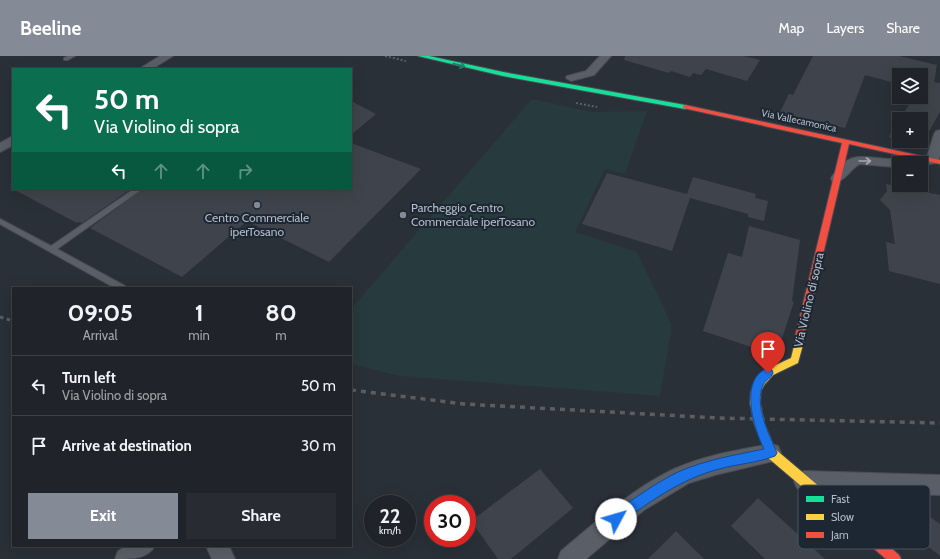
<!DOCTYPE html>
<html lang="en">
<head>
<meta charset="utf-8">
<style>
  :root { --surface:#20242a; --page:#282c32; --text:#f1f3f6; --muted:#a2a4a8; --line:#3d4147; --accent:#848b96 }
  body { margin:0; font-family:Cabin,sans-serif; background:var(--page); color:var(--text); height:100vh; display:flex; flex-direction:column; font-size:15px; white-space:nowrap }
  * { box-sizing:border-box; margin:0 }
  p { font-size:13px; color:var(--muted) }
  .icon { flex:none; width:22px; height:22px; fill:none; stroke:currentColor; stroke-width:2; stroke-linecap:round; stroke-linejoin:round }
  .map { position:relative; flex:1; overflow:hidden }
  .sheet { position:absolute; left:12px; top:231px; width:340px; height:260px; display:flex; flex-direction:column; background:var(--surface); border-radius:0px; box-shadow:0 4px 16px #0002,0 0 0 1px var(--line) }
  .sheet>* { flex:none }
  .guide { position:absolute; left:12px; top:12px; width:340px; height:122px; border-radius:0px; box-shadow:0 4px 16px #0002,0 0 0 1px var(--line); background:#0b6e4f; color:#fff; overflow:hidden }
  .fabs { position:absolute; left:892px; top:12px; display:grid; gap:8px }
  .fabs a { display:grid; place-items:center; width:36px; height:36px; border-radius:0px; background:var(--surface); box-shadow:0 4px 16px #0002,0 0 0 1px var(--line); font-size:20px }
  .speed { position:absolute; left:364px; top:439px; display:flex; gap:8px; font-size:20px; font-weight:700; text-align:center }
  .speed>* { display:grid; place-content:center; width:52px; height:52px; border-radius:50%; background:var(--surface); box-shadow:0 4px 16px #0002,0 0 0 1px var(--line); line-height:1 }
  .speed small { font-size:10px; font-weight:400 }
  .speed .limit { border:6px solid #d22; background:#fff; color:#111 }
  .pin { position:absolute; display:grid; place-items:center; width:34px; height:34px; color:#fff; margin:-41px -17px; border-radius:50% 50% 50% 0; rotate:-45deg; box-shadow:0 0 4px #0007 }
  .pin .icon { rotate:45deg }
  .me { position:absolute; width:44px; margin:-22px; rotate:51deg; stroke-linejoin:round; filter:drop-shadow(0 0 3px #0008) }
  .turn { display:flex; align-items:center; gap:14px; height:84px; padding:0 16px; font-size:18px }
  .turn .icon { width:52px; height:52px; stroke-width:2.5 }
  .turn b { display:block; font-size:28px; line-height:34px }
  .lanes { display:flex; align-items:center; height:38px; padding:0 16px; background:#0003; justify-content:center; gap:20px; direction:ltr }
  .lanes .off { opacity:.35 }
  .eta { display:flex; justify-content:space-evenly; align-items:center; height:68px; text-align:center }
  .eta b { font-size:24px; font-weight:800; line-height:28px }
  .button { display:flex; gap:8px; margin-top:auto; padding:8px 16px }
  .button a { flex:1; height:46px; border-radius:0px; background:var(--accent); color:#fff; font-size:16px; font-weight:800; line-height:46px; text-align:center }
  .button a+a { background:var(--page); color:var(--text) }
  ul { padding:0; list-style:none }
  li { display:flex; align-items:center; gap:12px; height:60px; padding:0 16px; border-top:1px solid var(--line) }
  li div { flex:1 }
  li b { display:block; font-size:15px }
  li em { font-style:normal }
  header { display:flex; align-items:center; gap:24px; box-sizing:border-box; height:56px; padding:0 20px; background:var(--accent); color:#fff }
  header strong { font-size:19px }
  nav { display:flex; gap:22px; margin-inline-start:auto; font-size:14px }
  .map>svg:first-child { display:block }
</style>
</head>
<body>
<header>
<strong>Beeline</strong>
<nav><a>Map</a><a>Layers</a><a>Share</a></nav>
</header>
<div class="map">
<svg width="940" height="503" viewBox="0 0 940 503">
  <rect width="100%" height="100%" fill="#2a3038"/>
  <path fill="#273a3e" d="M532 43 592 56 647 55 625 118 605 113 575 176 637 196 672 269 660 340 400 320 351 308V253Z"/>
  <g fill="#3f444c">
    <path d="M625 0H744L760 4 747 25 706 13 701 19 693 17 690 21 671 15 669 17 624 4Z"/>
    <path d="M813 0H899L937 9 934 26 940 27V56L922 88 908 85H921V63H900L914 41H921V19H899V28L865 19 845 72 779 58 789 38 793 39Z"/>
    <path d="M351 45 376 58 351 79Z"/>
    <path d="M899 65V83L889 81Z"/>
    <path d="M351 87 421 113 329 206 247 165 182 221 90 172 143 133H351Z"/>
    <path d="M607 117 687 138 693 121 756 138 755 142 768 145 764 165 748 161V158L690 142 672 195 582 168Z"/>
    <path d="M886 128 940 139V228L889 215 886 186 895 188 890 154 880 144 887 135Z"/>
    <path d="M13 133H131L82 167 79 166 77 167Z"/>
    <path d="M749 170 800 184 792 245 794 246 778 294 769 297 703 275 728 197 742 201Z"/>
    <path d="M540 413 573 452 511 503H498L471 465Z"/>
    <path d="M758 442 825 503H765L731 470Z"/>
    <path d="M930 461 940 468V500L915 480Z"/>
    <path d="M676 475 704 503H648Z"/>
  </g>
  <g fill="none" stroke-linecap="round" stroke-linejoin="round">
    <g stroke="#484c55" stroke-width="2">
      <g id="lane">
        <path d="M68 0H75L68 4H64V2Z"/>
        <path d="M134 133H142L57 193 125 230 126 232H115L0 168V163L51 190Z"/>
      </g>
    </g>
    <g stroke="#484c55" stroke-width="2">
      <g id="street">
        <path d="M160 0H173L152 13H139Z"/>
        <path d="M600 0H611L594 19 571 25 566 22 567 20 586 15Z"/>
        <path d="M940 74V100L937 107 921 109V107H899V111H894L860 108C850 112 845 128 832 125L831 122C851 91 864 103 893 103 905 104 916 102 927 101L934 78 936 75Z"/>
        <path d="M13 80V89L0 96V87Z"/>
        <path d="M771 388 778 390 781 397 778 404 715 419 689 427 644 454 586 503H558L561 495C597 465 632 433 674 413 705 399 738 394 771 388Z"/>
        <path d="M804 415 940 419V439L804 435 797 432 794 425 797 418Z"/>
        <path d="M126 490H155C147 503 132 503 115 503L118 495Z"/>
        <path d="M206 490H229L235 503H212Z"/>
      </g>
    </g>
    <g stroke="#484c55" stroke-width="2">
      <path id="fast" d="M418 0H429L503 16 685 49 688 51 685 53 503 20Z"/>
    </g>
    <g stroke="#484c55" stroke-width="2">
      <path id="slow" d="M799 281 802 282 804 285 798 307 773 319 764 329 761 335 760 346 764 367 775 393 834 443 836 447 834 451 830 453 826 451 767 401 754 367 750 346 751 335 756 323 767 313 791 302 796 282Z"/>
    </g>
    <g stroke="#484c55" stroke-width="2">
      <g id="jam">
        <path d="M685 49 940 104V108L849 88 802 288 799 289 796 288 794 285 842 87 683 52V50Z"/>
        <path d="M830 441 834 443 899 499 901 503H886L826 451 824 447 826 443Z"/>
      </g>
    </g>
    <g stroke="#5c6268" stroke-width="2" stroke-dasharray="2 2" stroke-linecap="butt">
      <path d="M385 0 406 5"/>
      <path d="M576 47 597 51"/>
    </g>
    <use href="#lane" fill="#5a5e66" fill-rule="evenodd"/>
    <use href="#street" fill="#5a5e66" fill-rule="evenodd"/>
    <use href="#fast" fill="#16e098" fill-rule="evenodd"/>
    <use href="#slow" fill="#ffcf43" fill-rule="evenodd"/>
    <use href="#jam" fill="#f24e42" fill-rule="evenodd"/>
    <path stroke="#595d64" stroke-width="3" stroke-dasharray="3.5 3.5" stroke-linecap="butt" d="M0 261 13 265"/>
    <path stroke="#595d64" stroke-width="3.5" stroke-dasharray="5 5" stroke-linecap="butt" d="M351 334 464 348 718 362 940 367"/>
  </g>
  <defs><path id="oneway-shaft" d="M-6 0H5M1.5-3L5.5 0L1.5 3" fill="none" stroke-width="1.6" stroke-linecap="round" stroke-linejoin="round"/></defs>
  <use stroke="#1a8366" href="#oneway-shaft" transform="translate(459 9) rotate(13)"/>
  <use stroke="#a2a9b5" href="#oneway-shaft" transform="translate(865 105)"/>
  <path fill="#1a73e8" stroke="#114b97" d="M768 312 772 314 773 317C771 322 766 324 763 329 754 350 769 378 777 397L775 400C757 407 737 408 719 413 681 423 651 445 620 467L616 469 611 467 610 463 611 459C633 443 654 428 678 416 705 404 735 399 764 393 754 373 738 323 768 312Z"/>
  <g fill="#848b96" stroke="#1d2633" stroke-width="1.5">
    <circle cx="257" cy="149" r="4"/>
    <circle cx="403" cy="159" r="4"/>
  </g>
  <g text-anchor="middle" stroke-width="4" stroke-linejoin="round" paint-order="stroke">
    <g font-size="10" fill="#b4bcc9" stroke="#1d2633">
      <text transform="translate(799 64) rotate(12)" y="4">Via Vallecamonica</text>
    </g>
    <g font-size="12" fill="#b4bcc9" stroke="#1d2633" text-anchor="start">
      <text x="411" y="156">Parcheggio Centro<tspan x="411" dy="14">Commerciale iperTosano</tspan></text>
      <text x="257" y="166" text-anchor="middle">Centro Commerciale<tspan x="257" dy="14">iperTosano</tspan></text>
    </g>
    <g font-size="12" fill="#b4bcc9" stroke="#1d2633">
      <text transform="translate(809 244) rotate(-77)" y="4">Via Violino di sopra</text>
    </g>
  </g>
  <rect x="798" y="429" width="132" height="64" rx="6" fill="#1d2633" stroke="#4a5360" stroke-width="1"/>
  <rect x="806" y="440" width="18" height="6" fill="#16e098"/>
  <rect x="806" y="458" width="18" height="6" fill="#ffcf43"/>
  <rect x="806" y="476" width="18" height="6" fill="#f24e42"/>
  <g font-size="11" fill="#b4bcc9">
    <text x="831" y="447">Fast</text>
    <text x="831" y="465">Slow</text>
    <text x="831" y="483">Jam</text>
  </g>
</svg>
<div class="fabs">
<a><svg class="icon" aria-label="layers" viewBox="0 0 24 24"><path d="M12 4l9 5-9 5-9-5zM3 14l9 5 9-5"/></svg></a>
<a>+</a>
<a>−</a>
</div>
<div class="speed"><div>22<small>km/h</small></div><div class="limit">30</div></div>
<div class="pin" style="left:768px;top:317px;background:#d93025"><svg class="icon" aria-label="arrive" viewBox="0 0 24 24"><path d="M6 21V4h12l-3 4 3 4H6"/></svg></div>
<svg class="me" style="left:616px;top:463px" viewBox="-20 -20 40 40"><circle r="19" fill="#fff"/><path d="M0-13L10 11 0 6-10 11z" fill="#1a73e8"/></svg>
<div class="guide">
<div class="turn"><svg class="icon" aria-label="left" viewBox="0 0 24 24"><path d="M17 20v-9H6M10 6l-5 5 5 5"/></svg><div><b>50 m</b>Via Violino di sopra</div></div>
<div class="lanes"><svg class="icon" aria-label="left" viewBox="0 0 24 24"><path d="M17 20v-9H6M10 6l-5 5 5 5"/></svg><svg class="icon off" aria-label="ahead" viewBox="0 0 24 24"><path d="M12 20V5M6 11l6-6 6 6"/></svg><svg class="icon off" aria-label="ahead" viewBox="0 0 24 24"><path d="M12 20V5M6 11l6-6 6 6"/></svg><svg class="icon off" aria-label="right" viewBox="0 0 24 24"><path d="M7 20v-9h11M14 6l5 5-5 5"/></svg></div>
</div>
<section class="sheet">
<div class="eta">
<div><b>09:05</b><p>Arrival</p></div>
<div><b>1</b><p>min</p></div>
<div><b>80</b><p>m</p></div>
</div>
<ul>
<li><svg class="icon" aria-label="left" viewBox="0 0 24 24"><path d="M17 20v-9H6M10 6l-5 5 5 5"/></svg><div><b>Turn left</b><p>Via Violino di sopra</p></div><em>50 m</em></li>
<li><svg class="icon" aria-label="arrive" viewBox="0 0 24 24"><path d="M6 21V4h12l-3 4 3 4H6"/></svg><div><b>Arrive at destination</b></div><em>30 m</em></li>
</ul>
<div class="button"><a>Exit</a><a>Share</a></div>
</section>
</div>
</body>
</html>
